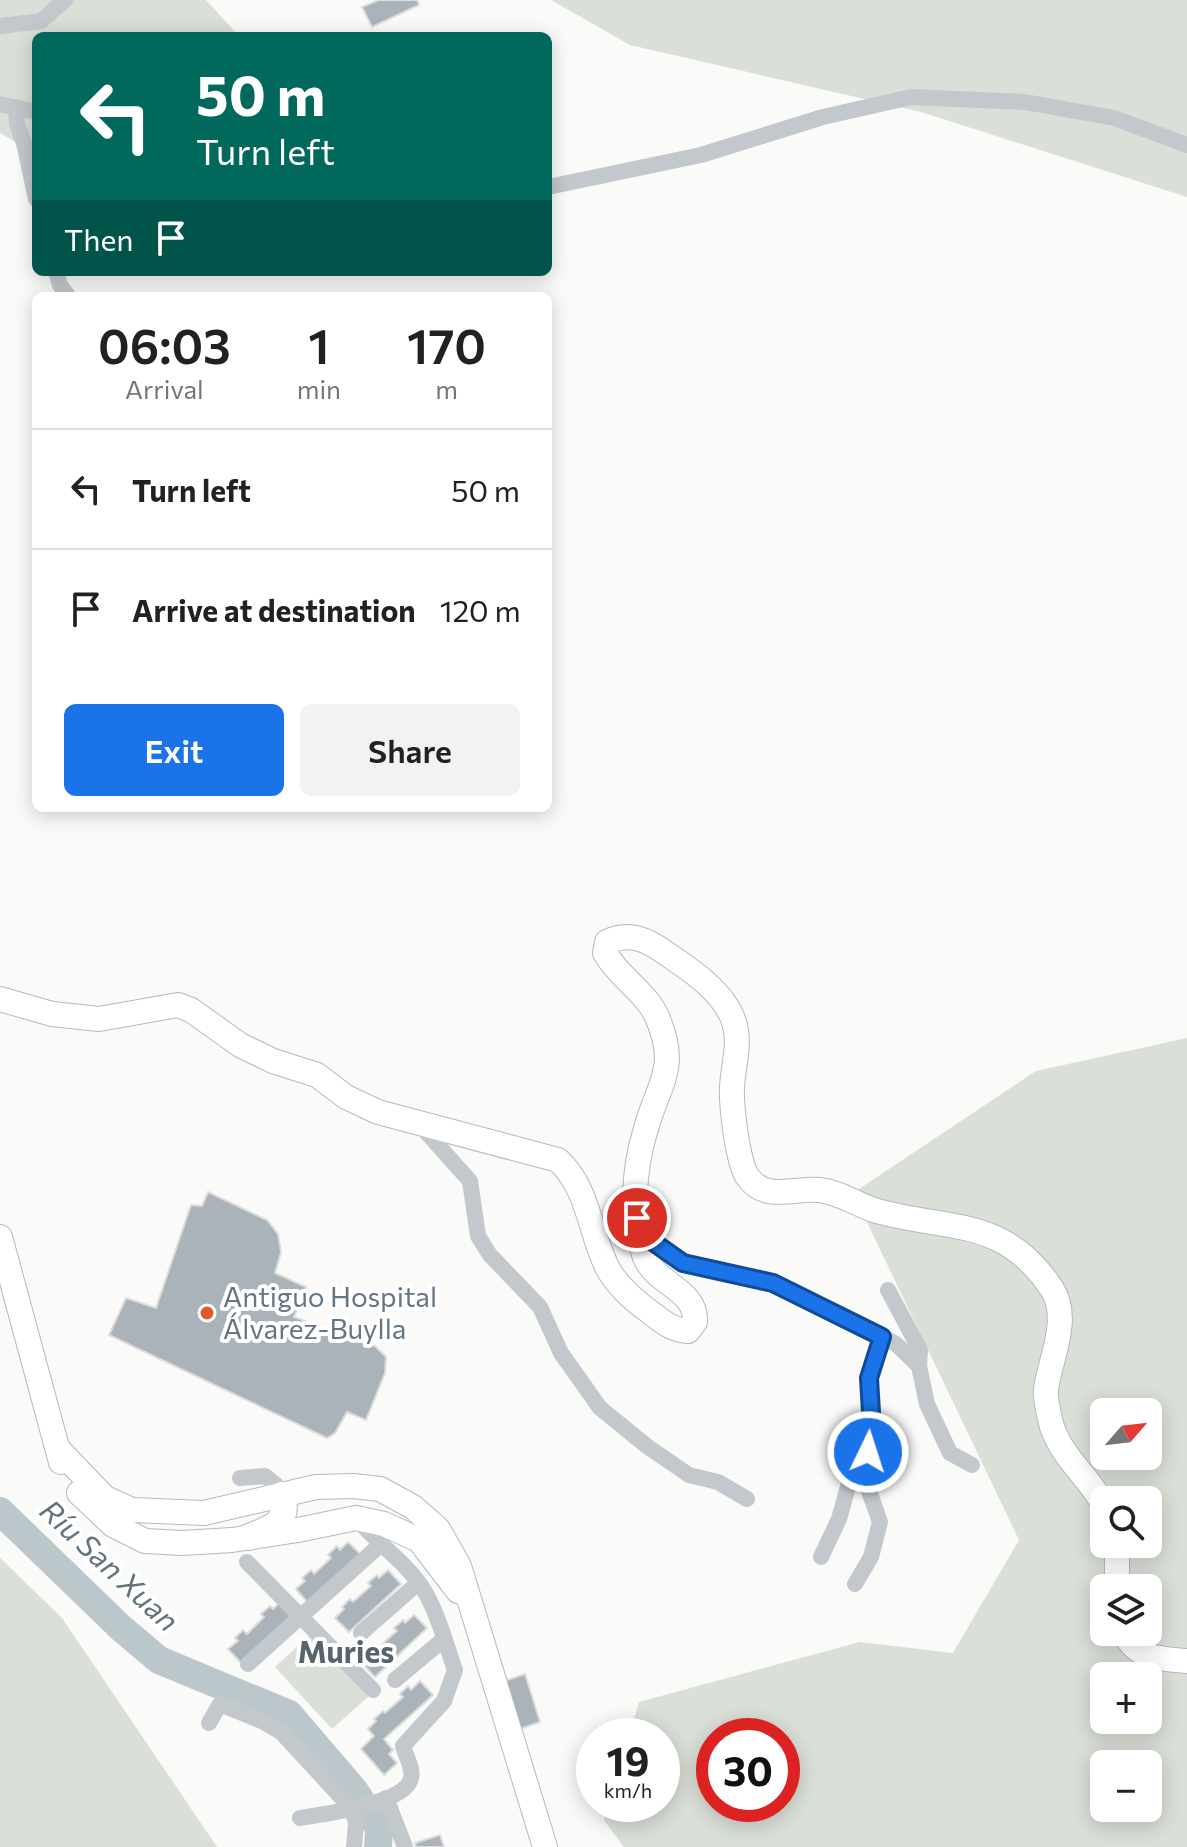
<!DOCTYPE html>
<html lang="en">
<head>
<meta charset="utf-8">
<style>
  :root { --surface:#fff; --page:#f2f2f2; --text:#202124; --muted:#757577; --line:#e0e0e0; --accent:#1a73e8 }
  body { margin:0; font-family:Commissioner,sans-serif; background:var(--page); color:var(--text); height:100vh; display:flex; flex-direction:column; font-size:30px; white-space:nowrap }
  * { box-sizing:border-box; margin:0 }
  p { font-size:26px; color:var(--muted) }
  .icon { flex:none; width:44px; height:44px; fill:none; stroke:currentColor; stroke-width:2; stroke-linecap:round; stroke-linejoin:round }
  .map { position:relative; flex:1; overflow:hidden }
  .panel { position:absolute; left:32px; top:292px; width:520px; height:520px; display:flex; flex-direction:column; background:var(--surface); border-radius:12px; box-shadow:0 4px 20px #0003 }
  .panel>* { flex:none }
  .guide { position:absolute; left:32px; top:32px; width:520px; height:244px; border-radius:12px; box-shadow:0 4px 20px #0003; background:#00695c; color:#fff; overflow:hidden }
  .needle { width:52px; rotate:62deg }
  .tools { position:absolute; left:1090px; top:1398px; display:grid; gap:16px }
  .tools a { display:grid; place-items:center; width:72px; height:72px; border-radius:12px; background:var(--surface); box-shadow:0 4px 20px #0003; font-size:40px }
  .speed { position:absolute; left:576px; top:1718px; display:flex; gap:16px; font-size:40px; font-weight:700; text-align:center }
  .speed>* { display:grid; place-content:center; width:104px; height:104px; border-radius:50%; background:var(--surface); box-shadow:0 4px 20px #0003; line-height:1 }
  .speed small { font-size:20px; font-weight:400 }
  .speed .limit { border:12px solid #d22; background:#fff; color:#111 }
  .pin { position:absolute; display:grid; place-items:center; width:68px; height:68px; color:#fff; margin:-34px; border:4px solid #fff; border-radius:50%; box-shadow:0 2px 8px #0007 }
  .me { position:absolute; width:88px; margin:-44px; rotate:4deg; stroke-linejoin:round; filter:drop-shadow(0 0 6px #0008) }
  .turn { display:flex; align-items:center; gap:28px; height:168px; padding:0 32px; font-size:36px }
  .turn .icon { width:104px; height:104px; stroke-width:2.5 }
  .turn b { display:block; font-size:56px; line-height:68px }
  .then { display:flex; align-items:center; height:76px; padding:0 32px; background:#0003; gap:16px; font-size:30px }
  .eta { display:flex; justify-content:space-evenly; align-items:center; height:136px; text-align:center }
  .eta b { font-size:48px; font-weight:600; line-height:56px }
  .button { display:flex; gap:16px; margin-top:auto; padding:16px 32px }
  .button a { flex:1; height:92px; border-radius:12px; background:var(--accent); color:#fff; font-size:32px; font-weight:600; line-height:92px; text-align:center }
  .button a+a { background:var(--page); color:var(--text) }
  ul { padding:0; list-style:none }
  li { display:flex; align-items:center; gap:24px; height:120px; padding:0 32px; border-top:2px solid var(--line) }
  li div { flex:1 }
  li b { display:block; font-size:30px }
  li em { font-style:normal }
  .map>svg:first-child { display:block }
</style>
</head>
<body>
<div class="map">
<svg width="1187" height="1847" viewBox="0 0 1187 1847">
  <rect width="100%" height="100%" fill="#fafaf8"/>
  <g fill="#dadfd7" fill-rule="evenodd">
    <path d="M0 0H206L238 35 36 36V154L0 133Z"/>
    <path d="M551 0H1187V197L921 112 630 45Z"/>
    <path d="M1187 1038V1847H624L604 1820 608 1804H662V1736H629L639 1702 860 1642 953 1653 1019 1540 853 1193 1036 1071ZM1104 1412H1148V1456H1104ZM1104 1500H1148V1544H1104ZM1104 1588H1148V1632H1104ZM1104 1676H1148V1720H1104ZM714 1736H782V1804H714ZM1104 1764H1148V1808H1104Z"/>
    <path d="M0 1558 62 1618 217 1847H0Z"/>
    <path d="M312 1633 369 1696 332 1729 275 1667Z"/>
  </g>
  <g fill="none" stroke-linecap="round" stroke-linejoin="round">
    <path stroke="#bbc7cb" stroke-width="28" d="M0 1511 121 1628 159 1660 289 1714 354 1790 379 1828 378 1847"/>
  </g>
  <g fill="#aab3b9" stroke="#dcdcda" stroke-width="2">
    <path d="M379 0H417L419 5 372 27 362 7Z"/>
    <path d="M208 1192 267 1220 278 1234 281 1252 275 1273 306 1287 294 1317 375 1346 386 1357 385 1373 366 1420 347 1412 335 1433 327 1438 109 1335 126 1298 156 1308 191 1205 202 1206Z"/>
    <path d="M348 1542 361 1555 309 1604 296 1589 305 1581 302 1578 311 1570 314 1574 331 1558 328 1555 337 1546 340 1550Z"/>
    <path d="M388 1570 401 1584 349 1632 335 1618 344 1609 342 1607 350 1599 353 1602 371 1586 368 1583 377 1575 379 1578Z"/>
    <path d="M281 1601 294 1615 242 1664 228 1649 238 1641 235 1638 243 1630 247 1634 264 1617 261 1614 270 1606 273 1609Z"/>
    <path d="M414 1615 427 1628 375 1677 361 1662 370 1654 368 1651 376 1644 379 1647 397 1631 394 1628 403 1620 405 1623Z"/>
    <path d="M525 1674 540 1722 517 1730 502 1682Z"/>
    <path d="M420 1681 433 1695 384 1739 393 1750 389 1754 397 1763 384 1775 361 1749 374 1736 368 1729 376 1721 374 1719 383 1711 385 1713 403 1697 400 1694 408 1686 411 1690Z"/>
    <path d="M440 1835 444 1847H416L415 1843Z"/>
  </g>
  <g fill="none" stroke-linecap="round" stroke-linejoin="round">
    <g stroke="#b3babf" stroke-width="26">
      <g id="secondary">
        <path d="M0 999 52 1014 99 1019 178 1005 191 1010 240 1045 273 1061 317 1075 346 1097 378 1112 558 1160C589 1189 589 1230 607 1267 617 1286 633 1300 650 1312 663 1322 672 1330 688 1331L695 1322C697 1292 661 1285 648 1263 641 1252 640 1234 637 1221 632 1188 637 1157 647 1125 660 1081 678 1068 658 1019 647 992 620 979 605 953L607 942C629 931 648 940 667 954 691 970 725 993 734 1022 741 1043 733 1066 732 1087 731 1103 734 1120 736 1136 738 1148 741 1166 747 1176 765 1203 796 1187 820 1190 842 1193 857 1205 877 1211 949 1231 1004 1216 1052 1289 1071 1319 1050 1359 1046 1389 1045 1398 1048 1410 1050 1419 1057 1454 1088 1475 1104 1505"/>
        <path d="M0 1237 61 1462"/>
        <path d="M58 1449 105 1498 132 1510 204 1513 316 1487 353 1486 380 1489 413 1507 438 1529 459 1566 545 1847"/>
        <path d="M79 1493 113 1525 145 1541 182 1543 232 1540 298 1530 356 1518 384 1524 419 1540 458 1591"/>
        <path d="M1117 1588V1544"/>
        <path d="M1124 1632C1136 1659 1161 1659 1187 1661"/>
      </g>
    </g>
    <g stroke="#b5babe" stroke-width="28">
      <path id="primary" d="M249 1537C271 1528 290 1524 282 1495"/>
    </g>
    <g stroke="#c3c8cc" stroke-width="16">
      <path d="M0 26 41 21 65 0"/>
      <path d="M0 104 36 112"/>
      <path d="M16 107 17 124 24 143 36 199"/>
      <path d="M548 187 701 155 823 117 911 97 1025 102 1114 118 1187 145"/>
      <path d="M56 272 60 285 68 296"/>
      <path d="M419 1124 470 1181 478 1236 490 1255 540 1307 561 1353 600 1408 648 1447 689 1475 718 1482 747 1499"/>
      <path d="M639 1232 683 1263 773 1283 856 1322 896 1344 919 1366 920 1350 888 1290"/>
      <path d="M919 1366 927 1404 950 1453 972 1465"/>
      <path d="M240 1478 265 1476 276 1485 282 1495"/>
      <path d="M821 1557 839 1519 858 1451"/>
      <path d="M247 1562 373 1690"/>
      <path d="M855 1584 871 1557 880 1522 863 1474 872 1430 869 1378 882 1337"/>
      <path d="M361 1633 418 1583"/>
      <path d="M248 1664 380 1545"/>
      <path d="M395 1680 444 1639"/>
      <path d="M209 1723 220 1704 262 1721 281 1732 352 1809 356 1823 354 1847"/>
      <path d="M386 1798 405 1847"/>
      <path d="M300 1818C324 1814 396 1805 409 1783 416 1771 406 1758 403 1746L444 1701 455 1670C446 1645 439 1616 425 1592 408 1563 377 1544 356 1518"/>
    </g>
    <use href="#secondary" stroke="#fff" stroke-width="24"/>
    <use href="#primary" stroke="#fff" stroke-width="26"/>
  </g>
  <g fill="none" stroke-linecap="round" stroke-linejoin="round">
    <g stroke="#114b97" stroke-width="20">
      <path id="route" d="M637 1218 639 1232 683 1263 773 1283 882 1337 869 1378 872 1430 868 1452"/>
    </g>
    <use href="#route" stroke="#1a73e8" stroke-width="14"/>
  </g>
  <circle fill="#e4572e" stroke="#fff" stroke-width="3" cx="207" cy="1313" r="8"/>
  <g text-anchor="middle" stroke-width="8" stroke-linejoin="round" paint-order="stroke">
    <g font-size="28" fill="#657683" stroke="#fff" text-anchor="start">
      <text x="223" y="1307">Antiguo Hospital<tspan x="223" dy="32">Álvarez-Buylla</tspan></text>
    </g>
    <g font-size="30" font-style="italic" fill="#60757c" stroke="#fff">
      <text transform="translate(109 1566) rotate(43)" y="10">Ríu San Xuan</text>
    </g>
    <g font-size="30" font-weight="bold" fill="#57646e" stroke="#fff">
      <text x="346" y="1663">Muries</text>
    </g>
  </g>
</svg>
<div class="tools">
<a><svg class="needle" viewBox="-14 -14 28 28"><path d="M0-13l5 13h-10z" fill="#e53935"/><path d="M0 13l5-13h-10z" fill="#757577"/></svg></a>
<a><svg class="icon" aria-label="search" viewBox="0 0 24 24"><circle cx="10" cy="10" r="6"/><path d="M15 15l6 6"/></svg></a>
<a><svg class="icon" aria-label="layers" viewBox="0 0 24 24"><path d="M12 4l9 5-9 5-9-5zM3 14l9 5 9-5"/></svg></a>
<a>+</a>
<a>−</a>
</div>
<div class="speed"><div>19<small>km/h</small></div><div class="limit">30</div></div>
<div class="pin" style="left:637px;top:1218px;background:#d93025"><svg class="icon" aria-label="arrive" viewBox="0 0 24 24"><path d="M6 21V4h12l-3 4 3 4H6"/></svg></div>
<svg class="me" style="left:868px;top:1452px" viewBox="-20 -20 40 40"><circle r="17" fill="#1a73e8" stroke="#fff" stroke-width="3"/><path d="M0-11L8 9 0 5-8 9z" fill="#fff"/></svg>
<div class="guide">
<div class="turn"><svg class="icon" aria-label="left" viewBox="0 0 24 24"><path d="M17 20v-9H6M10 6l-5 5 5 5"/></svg><div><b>50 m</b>Turn left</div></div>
<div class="then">Then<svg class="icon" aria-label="arrive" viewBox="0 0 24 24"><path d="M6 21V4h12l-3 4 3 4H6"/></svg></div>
</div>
<section class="panel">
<div class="eta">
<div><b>06:03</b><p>Arrival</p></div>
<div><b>1</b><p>min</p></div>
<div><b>170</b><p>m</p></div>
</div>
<ul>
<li><svg class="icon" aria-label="left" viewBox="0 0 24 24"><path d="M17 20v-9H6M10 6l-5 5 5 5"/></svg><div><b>Turn left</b></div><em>50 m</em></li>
<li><svg class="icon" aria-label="arrive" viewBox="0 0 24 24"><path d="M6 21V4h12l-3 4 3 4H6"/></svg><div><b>Arrive at destination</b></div><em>120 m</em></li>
</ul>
<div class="button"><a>Exit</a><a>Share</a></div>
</section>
</div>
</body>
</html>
